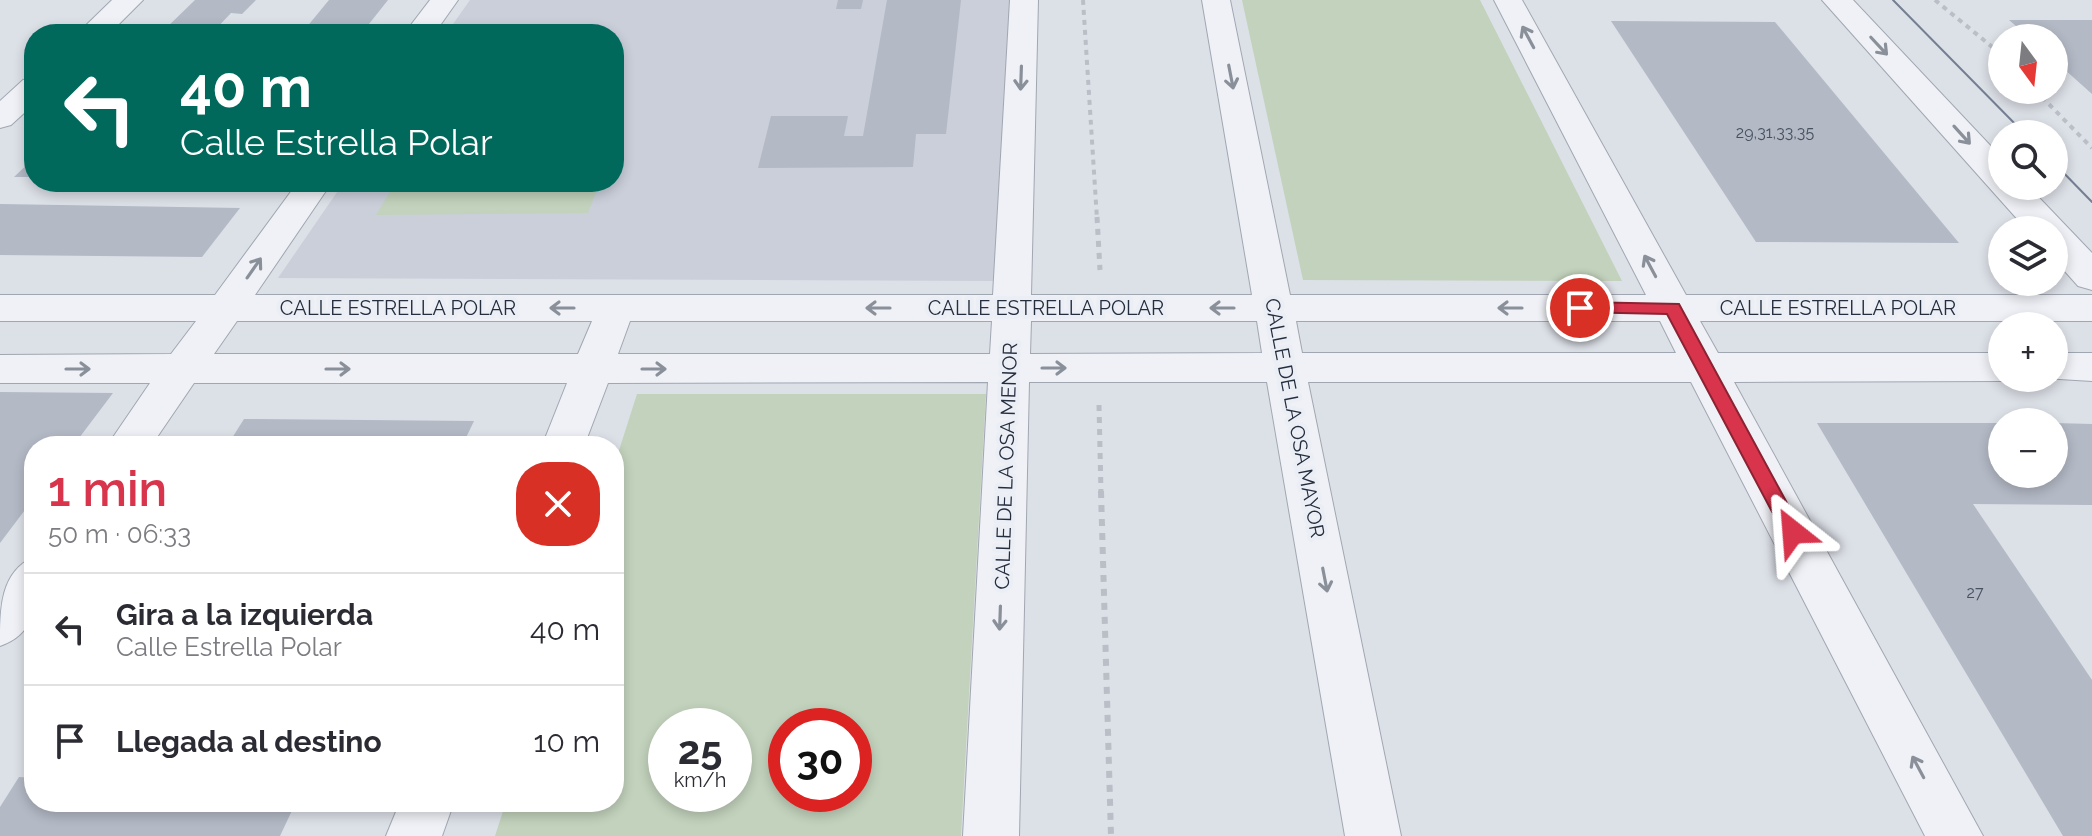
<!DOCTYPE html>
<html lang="es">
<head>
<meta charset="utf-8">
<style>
  :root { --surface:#fff; --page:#f7f7f7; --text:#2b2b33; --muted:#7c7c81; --line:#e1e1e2; --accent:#d8354d }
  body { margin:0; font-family:Raleway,sans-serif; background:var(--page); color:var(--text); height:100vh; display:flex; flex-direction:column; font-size:30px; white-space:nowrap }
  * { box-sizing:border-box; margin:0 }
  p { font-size:26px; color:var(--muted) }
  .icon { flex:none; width:44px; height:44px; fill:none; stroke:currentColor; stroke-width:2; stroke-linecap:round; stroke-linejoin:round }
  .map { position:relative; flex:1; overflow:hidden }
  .drawer { position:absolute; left:24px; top:436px; width:600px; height:376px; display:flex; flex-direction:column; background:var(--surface); border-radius:32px; box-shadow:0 4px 12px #0003 }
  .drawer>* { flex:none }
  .guide { position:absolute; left:24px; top:24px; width:600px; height:168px; border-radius:32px; box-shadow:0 4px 12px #0003; background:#00695c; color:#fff; overflow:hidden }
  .needle { width:52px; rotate:165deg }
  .controls { position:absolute; left:1988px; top:24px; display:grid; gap:16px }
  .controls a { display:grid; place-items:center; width:80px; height:80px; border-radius:50%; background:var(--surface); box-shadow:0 4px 12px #0003; font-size:40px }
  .speed { position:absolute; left:648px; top:708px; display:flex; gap:16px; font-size:40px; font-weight:700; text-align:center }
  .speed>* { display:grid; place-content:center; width:104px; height:104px; border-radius:50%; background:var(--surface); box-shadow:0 4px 12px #0003; line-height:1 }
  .speed small { font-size:20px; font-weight:400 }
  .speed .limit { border:12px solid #d22; background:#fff; color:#111 }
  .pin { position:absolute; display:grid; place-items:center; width:68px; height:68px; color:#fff; margin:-34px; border:4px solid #fff; border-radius:50%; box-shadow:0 2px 8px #0007 }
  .me { position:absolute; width:88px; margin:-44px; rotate:332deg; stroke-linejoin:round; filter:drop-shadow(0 0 6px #0008) }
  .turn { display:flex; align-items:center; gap:28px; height:168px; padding:0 24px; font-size:36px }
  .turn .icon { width:104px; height:104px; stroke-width:2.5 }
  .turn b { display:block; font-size:56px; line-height:68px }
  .round { display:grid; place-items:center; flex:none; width:84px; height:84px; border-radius:32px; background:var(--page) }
  .head { display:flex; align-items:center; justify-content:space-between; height:136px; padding:0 24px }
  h1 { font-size:48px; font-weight:600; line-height:60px; color:var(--accent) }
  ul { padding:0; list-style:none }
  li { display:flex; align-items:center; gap:24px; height:112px; padding:0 24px; border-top:2px solid var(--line) }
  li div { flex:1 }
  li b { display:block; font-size:30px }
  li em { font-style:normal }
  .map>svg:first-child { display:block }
</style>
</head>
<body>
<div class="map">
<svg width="2092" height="836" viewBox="0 0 2092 836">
  <rect width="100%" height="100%" fill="#dce0e7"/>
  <path fill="#cacfda" d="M470 0H1010L994 281 278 278 344 182H614V34H446Z"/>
  <g fill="#c2d2bc" fill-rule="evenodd">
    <path d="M1242 0H1480L1622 281 1303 280Z"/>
    <path d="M396 182H600L588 213 376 215Z"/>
    <path d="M637 394H986L961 836H495L506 802H614V466ZM666 726H734V794H666ZM786 726H854V794H786Z"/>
  </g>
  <g fill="#b3b9c5">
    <path d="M195 0H256L242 14 231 13 211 34H160Z"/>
    <path d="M329 0H388L361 34H301Z"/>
    <path d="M838 0H863L861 9H836Z"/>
    <path d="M887 0H961L946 134H916L913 167 758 168 771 116H848L844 136H863Z"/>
    <path d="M2009 20H2092V94L2054 60V38H2030Z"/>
    <path d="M1611 21 1775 22 1959 243 1756 242Z"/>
    <path d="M34 158V177H14Z"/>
    <path d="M0 204 240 208 202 257 0 255Z"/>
    <path d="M0 392 113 393 73 446H34V498L0 543Z"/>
    <path d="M244 419 474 421 462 446H227Z"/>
    <path d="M1817 423H2002V474H2054V423L2092 424V505L1973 504 2092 680V836H2063Z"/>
    <path d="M19 777 34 778V802H296L280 836H0V807Z"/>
  </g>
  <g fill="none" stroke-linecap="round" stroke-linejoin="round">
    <g stroke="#a1a7b1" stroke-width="2">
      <g id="minor">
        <path d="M112 0H143L109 34H77Z"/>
        <path d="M430 0H458L434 34H404Z"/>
        <path d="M1010 0H1038L1031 295H1252L1202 0H1230L1290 295H1646L1494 0H1522L1686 295H2092V321H1700L1718 353H2002V378H2013L2002 381 1734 382 1983 836H1925L1691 382H1308L1401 836H1345L1267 382H1029L1019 836H963L988 382 608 383 584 446H542L567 383H194L151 446H107L150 383H0V355L171 354 196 321H0V295H215L298 182H332L255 295H993ZM237 321H592L578 354H214ZM630 321H992L990 354H618ZM1031 321H1257L1262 353 1030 354ZM1296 321H1660L1676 353H1302Z"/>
        <path d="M34 78V104L11 125 0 128V101L23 80Z"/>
        <path d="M2054 353H2092V381L2043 378H2054Z"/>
        <path d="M34 557C34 595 43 631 0 646 0 608 0 572 34 557Z"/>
        <path d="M400 802H454L442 836H386Z"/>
      </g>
    </g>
    <g stroke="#a1a7b1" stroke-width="2">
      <path id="tertiary" d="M1822 0H1853L2002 158V186H2028L2092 253V290L2078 286 2054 259V230H2027Z"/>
    </g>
    <g stroke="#babec6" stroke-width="4" stroke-dasharray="5 5" stroke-linecap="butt">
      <path d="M1083 0 1097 219"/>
      <path d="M1935 0 2002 55"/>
      <path d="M2035 90 2092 148"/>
    </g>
    <g stroke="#babec6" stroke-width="5" stroke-dasharray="6 6" stroke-linecap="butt">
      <path d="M1097 217 1100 270"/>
      <path d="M1099 405 1101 493"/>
    </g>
    <path stroke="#babec6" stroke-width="6" stroke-dasharray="7 7" stroke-linecap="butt" d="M1101 491 1111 836"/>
    <use href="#minor" fill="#eff1f6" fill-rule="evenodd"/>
    <use href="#tertiary" fill="#eff1f6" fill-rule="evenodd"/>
    <g stroke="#747f92" stroke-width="2">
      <path d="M1893 0 2025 134"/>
      <path d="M2054 163 2092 202"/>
    </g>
  </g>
  <defs><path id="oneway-shaft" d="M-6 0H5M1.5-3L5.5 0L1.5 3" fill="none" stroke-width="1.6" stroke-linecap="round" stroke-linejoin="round" transform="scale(2)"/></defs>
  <g stroke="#8a909a">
    <use href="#oneway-shaft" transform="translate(1528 37) rotate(-118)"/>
    <use href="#oneway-shaft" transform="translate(1879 46) rotate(47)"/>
    <use href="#oneway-shaft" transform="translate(1231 77) rotate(79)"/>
    <use href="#oneway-shaft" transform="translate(1021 78) rotate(92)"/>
    <use href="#oneway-shaft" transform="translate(1962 135) rotate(48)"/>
    <use href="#oneway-shaft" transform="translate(1650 266) rotate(-118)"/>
    <use href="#oneway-shaft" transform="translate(254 268) rotate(-55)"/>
    <use href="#oneway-shaft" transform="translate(562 308) rotate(180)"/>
    <use href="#oneway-shaft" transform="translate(878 308) rotate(180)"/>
    <use href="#oneway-shaft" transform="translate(1222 308) rotate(180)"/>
    <use href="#oneway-shaft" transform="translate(1510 308) rotate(180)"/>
    <use href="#oneway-shaft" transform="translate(1054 368)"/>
    <use href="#oneway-shaft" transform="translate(78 369)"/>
    <use href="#oneway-shaft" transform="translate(338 369)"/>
    <use href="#oneway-shaft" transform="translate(654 369)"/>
    <use href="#oneway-shaft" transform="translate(1325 580) rotate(79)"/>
    <use href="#oneway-shaft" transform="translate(1000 618) rotate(92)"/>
    <use href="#oneway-shaft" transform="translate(1918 767) rotate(-118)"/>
  </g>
  <path fill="#d8354d" stroke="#8c2232" stroke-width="2" d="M1580 302 1679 304 1800 527 1803 532 1800 538H1786L1667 314 1574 312V304Z"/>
  <g text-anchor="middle" stroke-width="8" stroke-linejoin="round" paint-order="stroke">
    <g font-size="16" fill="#485160">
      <text x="1775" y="138">29,31,33,35</text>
      <text x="1975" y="598">27</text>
    </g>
    <g font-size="20" fill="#252e3f" stroke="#ebeff5">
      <text x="398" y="315">CALLE ESTRELLA POLAR</text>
      <text x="1046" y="315">CALLE ESTRELLA POLAR</text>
      <text x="1838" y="315">CALLE ESTRELLA POLAR</text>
      <text transform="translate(1295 418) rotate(79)" y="7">CALLE DE LA OSA MAYOR</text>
      <text transform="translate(1006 466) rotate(-88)" y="7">CALLE DE LA OSA MENOR</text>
    </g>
  </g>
</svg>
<div class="controls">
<a><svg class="needle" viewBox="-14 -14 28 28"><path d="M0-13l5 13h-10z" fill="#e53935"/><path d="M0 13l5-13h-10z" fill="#7c7c81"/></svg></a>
<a><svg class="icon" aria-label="search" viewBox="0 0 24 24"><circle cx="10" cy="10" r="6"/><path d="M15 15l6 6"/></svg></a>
<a><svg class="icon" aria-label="layers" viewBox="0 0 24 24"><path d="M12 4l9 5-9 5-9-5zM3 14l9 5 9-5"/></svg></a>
<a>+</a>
<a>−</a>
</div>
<div class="speed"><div>25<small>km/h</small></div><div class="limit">30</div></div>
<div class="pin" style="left:1580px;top:308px;background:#d93025"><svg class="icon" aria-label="arrive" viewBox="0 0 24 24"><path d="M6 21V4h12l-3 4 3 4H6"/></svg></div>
<svg class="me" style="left:1793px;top:532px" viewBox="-20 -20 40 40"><path d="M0-17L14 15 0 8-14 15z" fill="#d8354d" stroke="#fff" stroke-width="4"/></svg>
<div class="guide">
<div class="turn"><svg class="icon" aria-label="left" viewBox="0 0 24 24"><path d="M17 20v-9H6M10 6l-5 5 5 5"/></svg><div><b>40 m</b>Calle Estrella Polar</div></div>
</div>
<section class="drawer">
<div class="head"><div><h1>1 min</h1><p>50 m · 06:33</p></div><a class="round" style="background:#d93025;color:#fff"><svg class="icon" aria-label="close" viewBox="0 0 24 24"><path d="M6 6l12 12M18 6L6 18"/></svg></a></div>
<ul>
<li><svg class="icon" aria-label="left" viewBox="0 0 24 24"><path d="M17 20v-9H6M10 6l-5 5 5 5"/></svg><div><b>Gira a la izquierda</b><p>Calle Estrella Polar</p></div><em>40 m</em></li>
<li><svg class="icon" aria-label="arrive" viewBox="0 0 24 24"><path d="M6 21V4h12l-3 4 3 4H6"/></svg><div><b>Llegada al destino</b></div><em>10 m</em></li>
</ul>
</section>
</div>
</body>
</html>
